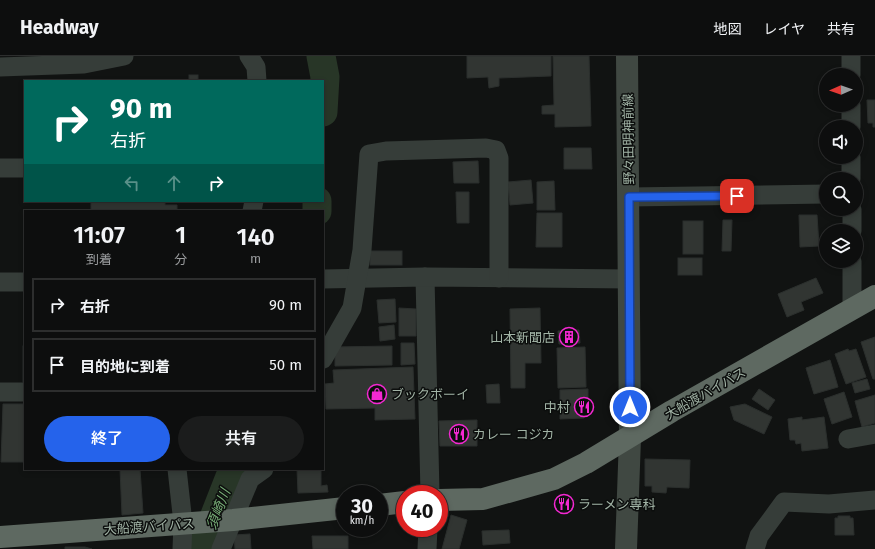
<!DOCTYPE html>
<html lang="ja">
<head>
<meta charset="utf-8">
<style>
  :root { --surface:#0d0e0e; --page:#1b1c1c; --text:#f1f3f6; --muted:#9a9c9e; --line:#2d2e2e; --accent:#2563eb }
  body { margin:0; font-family:"Fira Sans","Noto Sans JP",sans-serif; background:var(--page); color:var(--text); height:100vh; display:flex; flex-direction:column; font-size:15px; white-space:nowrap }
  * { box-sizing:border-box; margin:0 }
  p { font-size:13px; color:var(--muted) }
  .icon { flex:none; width:22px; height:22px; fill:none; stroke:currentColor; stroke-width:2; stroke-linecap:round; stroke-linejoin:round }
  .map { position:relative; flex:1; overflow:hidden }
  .sheet { position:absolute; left:24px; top:154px; width:300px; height:260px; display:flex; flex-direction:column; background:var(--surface); border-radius:0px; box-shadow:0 2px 6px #0003,0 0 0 1px var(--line) }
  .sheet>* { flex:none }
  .hud { position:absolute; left:24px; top:24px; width:300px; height:122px; border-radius:0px; box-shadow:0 2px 6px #0003,0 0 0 1px var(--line); background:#00695c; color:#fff; overflow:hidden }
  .needle { width:26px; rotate:268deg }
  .fabs { position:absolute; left:819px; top:12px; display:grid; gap:8px }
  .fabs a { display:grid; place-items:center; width:44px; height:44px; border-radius:50%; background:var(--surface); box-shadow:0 2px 6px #0003,0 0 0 1px var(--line); font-size:20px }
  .speed { position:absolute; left:336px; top:429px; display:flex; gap:8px; font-size:20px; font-weight:700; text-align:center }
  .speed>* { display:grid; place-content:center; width:52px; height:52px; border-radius:50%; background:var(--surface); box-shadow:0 2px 6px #0003,0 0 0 1px var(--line); line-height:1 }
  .speed small { font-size:10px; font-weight:400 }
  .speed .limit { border:6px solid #d22; background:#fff; color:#111 }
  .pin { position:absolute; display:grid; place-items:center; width:34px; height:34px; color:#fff; margin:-17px; border-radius:8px; box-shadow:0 2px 6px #0006 }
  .me { position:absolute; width:44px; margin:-22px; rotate:0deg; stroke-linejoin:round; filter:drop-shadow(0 0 3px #0008) }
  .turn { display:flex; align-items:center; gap:14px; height:84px; padding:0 20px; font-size:18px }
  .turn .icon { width:52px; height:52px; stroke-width:2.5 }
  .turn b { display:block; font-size:28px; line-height:34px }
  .lanes { display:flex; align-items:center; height:38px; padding:0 20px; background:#0003; justify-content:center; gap:20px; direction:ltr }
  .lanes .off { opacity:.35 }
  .eta { display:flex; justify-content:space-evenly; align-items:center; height:68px; text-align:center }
  .eta b { font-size:24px; font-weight:600; line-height:28px }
  .action { display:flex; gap:8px; margin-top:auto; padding:8px 20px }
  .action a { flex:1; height:46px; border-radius:24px; background:var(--accent); color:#fff; font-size:16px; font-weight:600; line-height:46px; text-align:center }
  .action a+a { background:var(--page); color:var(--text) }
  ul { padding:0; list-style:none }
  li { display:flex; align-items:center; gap:12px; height:54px; margin:0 8px 6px; padding:0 12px; border:2px solid var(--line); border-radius:0px }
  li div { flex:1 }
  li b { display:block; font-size:15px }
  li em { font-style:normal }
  header { display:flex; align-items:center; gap:24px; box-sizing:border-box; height:56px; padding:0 20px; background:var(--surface); border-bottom:1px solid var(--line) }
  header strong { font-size:19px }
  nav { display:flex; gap:22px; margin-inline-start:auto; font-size:14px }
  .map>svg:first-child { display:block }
</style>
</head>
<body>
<header>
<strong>Headway</strong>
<nav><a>地図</a><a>レイヤ</a><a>共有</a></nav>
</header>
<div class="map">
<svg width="875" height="493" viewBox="0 0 875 493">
  <rect width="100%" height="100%" fill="#111312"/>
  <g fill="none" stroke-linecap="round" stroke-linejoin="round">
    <g stroke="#283627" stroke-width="29">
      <path d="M321 0 325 21 323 56"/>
      <path d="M317 155V145"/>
      <path d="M203 493 206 482 233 413"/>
    </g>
  </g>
  <g fill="#313532" stroke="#2b2f2d">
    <path d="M467 0H551V20L499 22V30L489 32 488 21 467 22Z"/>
    <path d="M553 0H589L591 70 555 71V58H542V50L554 49Z"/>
    <rect x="189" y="19" width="9" height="6"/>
    <path d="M867 44H875V71H873V67H868Z"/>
    <path d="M564 92H591L592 113H564Z"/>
    <path d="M478 105 479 127H454L453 106Z"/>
    <path d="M531 124 533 147 510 149 508 126Z"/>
    <path d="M554 125 555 154H537V126Z"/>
    <path d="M456 136H469V167H457Z"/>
    <path d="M91 145H165V149H177V155H91Z"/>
    <path d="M537 157H562V191H536Z"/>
    <path d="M799 159H817L819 190 800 191Z"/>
    <path d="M723 164H732L731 195H722Z"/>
    <rect x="683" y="165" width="20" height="33"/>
    <rect x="370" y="195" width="32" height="14"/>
    <rect x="678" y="202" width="24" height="17"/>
    <path d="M816 222 823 237 801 246 804 254 787 261 778 238Z"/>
    <path d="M395 243 396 266 379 267 377 244Z"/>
    <path d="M399 252 416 253V280H399Z"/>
    <path d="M540 252 541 307H525V332H511L510 253Z"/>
    <path d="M394 269 395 283 380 285 379 271Z"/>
    <path d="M579 274 580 287 559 288 558 275Z"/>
    <path d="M875 281V323H873L861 286Z"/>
    <path d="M401 287H414L415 308 401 309Z"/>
    <rect x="23" y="290" width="2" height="36"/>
    <path d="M392 290V309L335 310V291Z"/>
    <path d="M585 291 586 331 558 332 557 292Z"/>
    <path d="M848 293 849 295 856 293 866 321 846 328 835 298Z"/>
    <path d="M830 304 838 331 814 338 806 312Z"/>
    <path d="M413 311 415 363 375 364V352L326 353 325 328 334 327 333 314Z"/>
    <path d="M867 323 870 333 855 337 852 327Z"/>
    <path d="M499 328 500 347H487L486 329Z"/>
    <path d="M588 333V354L584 362 560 363V334Z"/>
    <path d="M759 333 775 344 768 354 752 343Z"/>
    <path d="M844 336 852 361 832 368 824 343Z"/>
    <path d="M875 339V367L862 371 855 345Z"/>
    <path d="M3 348H25V406H1Z"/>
    <path d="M745 348 772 361 764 378 734 364 730 351Z"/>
    <path d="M802 361V364L824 361 828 392 802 395 801 387 796 388 795 384H790L788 363Z"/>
    <path d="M477 364V390H440L439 365Z"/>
    <path d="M645 403 690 404 689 432 667 431 666 437 652 436V430H645Z"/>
    <path d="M120 413H140L143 457 122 459Z"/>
    <path d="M297 413H321V430L327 429 328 436 298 437Z"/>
    <path d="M451 459 467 464 459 493H442Z"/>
    <path d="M838 460H850V462H853L854 479H835V462H838Z"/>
    <path d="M509 474 510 487 483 489 482 475Z"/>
    <path d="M250 478 251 493H235L234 479Z"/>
    <path d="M312 480H348V493H313Z"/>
    <path d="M65 491H85L92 493H65Z"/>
  </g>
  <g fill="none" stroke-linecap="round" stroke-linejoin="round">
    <g stroke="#363d39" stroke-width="19">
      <path d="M249 0 256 11 257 25"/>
      <path d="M851 0V19"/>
      <path d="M0 11 84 8 124 0"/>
      <path d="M851 49V71"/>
      <path d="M851 101V123"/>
      <path d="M0 112H25"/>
      <path d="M629 141 826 138"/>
      <path d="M852 153V175"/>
      <path d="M252 155 254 145"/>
      <path d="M852 205V253"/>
      <path d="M425 221 430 438"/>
      <path d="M323 223 425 221 629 223"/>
      <path d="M0 226H25"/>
      <path d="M323 303 352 252 362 194 369 98 386 95 486 92 496 94 499 102V222"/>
      <path d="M0 336H25"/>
      <path d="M848 383 875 378"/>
      <path d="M177 413 183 467 182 493"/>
      <path d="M221 493 250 423 264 413"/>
      <path d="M427 493 428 472"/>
      <path d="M755 493 759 480 784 446 829 448 875 444"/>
    </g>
    <path stroke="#404842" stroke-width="22" d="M626 493 630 382 627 0"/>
    <g stroke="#5e6961" stroke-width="22">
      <path d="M439 444 483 443 554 423 586 407 672 355 875 240"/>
      <path d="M379 449 405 446"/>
      <path d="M0 481 233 464 345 452"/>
    </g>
  </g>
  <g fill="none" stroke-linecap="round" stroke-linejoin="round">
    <g stroke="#184099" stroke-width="10">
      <path id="route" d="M630 351 629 141 737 140"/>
    </g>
    <use href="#route" stroke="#2563eb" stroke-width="7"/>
  </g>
  <defs>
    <g id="building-ring" transform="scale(1)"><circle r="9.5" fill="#0c0e0d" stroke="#f428d2" stroke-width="1.5"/><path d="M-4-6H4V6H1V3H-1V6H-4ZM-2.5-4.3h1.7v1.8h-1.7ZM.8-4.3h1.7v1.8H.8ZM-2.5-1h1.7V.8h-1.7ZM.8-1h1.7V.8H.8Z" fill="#f428d2"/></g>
    <g id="shop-ring" transform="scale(1)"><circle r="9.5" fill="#0c0e0d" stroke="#f428d2" stroke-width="1.5"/><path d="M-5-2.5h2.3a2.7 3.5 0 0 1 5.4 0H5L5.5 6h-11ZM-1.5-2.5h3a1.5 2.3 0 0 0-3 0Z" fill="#f428d2"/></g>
    <g id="restaurant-ring" transform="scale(1)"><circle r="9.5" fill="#0c0e0d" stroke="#f428d2" stroke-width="1.5"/><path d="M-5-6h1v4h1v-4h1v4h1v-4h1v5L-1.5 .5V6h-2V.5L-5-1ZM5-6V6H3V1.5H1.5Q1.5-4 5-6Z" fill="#f428d2"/></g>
  </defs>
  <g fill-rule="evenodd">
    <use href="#building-ring" x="569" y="281"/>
    <use href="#shop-ring" x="377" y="338"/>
    <use href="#restaurant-ring" x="584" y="351"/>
    <use href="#restaurant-ring" x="459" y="378"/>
    <use href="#restaurant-ring" x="564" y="448"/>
  </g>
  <g text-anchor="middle" stroke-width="3" stroke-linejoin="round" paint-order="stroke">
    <g font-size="13" fill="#a2b4a6" stroke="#0c0e0d">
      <text transform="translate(628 83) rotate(-91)" y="5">野々田明神前線</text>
      <text transform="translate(705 337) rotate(-30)" y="5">大船渡バイパス</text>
      <text transform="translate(149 470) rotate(-4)" y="5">大船渡バイパス</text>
    </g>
    <g font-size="13" fill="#a2b4a6" stroke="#0c0e0d" text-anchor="start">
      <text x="555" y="286" text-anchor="end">山本新聞店</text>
      <text x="391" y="343">ブックボーイ</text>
      <text x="570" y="356" text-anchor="end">中村</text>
      <text x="473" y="383">カレー コジカ</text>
      <text x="578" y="453">ラーメン専科</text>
    </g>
    <g font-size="14" font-style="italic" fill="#79b078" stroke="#0c0e0d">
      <text transform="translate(218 453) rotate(-69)" y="5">須崎川</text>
    </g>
  </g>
</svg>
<div class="fabs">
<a><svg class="needle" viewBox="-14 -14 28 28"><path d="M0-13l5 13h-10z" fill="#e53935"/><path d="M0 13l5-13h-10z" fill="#9a9c9e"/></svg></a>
<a><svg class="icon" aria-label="sound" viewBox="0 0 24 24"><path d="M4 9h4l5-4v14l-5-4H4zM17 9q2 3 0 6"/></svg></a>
<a><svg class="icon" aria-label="search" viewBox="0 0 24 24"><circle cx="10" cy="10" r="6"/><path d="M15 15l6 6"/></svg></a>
<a><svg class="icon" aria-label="layers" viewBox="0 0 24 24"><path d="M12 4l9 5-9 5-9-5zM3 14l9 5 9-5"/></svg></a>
</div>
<div class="speed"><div>30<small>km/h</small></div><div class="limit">40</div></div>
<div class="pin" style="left:737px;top:140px;background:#d93025"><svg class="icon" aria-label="arrive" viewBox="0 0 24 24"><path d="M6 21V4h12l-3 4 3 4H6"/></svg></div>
<svg class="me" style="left:630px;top:351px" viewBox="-20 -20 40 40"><circle r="17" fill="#2563eb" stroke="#fff" stroke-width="3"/><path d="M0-11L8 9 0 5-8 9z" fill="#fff"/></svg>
<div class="hud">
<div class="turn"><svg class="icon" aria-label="right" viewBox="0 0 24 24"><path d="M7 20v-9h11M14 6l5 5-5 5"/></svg><div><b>90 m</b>右折</div></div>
<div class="lanes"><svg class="icon off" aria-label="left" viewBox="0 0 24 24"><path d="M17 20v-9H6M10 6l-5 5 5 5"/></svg><svg class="icon off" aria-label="ahead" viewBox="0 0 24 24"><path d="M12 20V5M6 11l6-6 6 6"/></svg><svg class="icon" aria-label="right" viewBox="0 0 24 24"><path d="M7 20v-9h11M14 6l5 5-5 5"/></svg></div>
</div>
<section class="sheet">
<div class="eta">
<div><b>11:07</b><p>到着</p></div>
<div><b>1</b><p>分</p></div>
<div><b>140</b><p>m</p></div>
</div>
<ul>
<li><svg class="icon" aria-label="right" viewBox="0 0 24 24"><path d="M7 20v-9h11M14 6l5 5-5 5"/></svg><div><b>右折</b></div><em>90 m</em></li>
<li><svg class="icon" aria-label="arrive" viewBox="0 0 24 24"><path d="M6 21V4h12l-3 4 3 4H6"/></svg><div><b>目的地に到着</b></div><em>50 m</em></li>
</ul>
<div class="action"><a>終了</a><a>共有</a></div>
</section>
</div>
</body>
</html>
